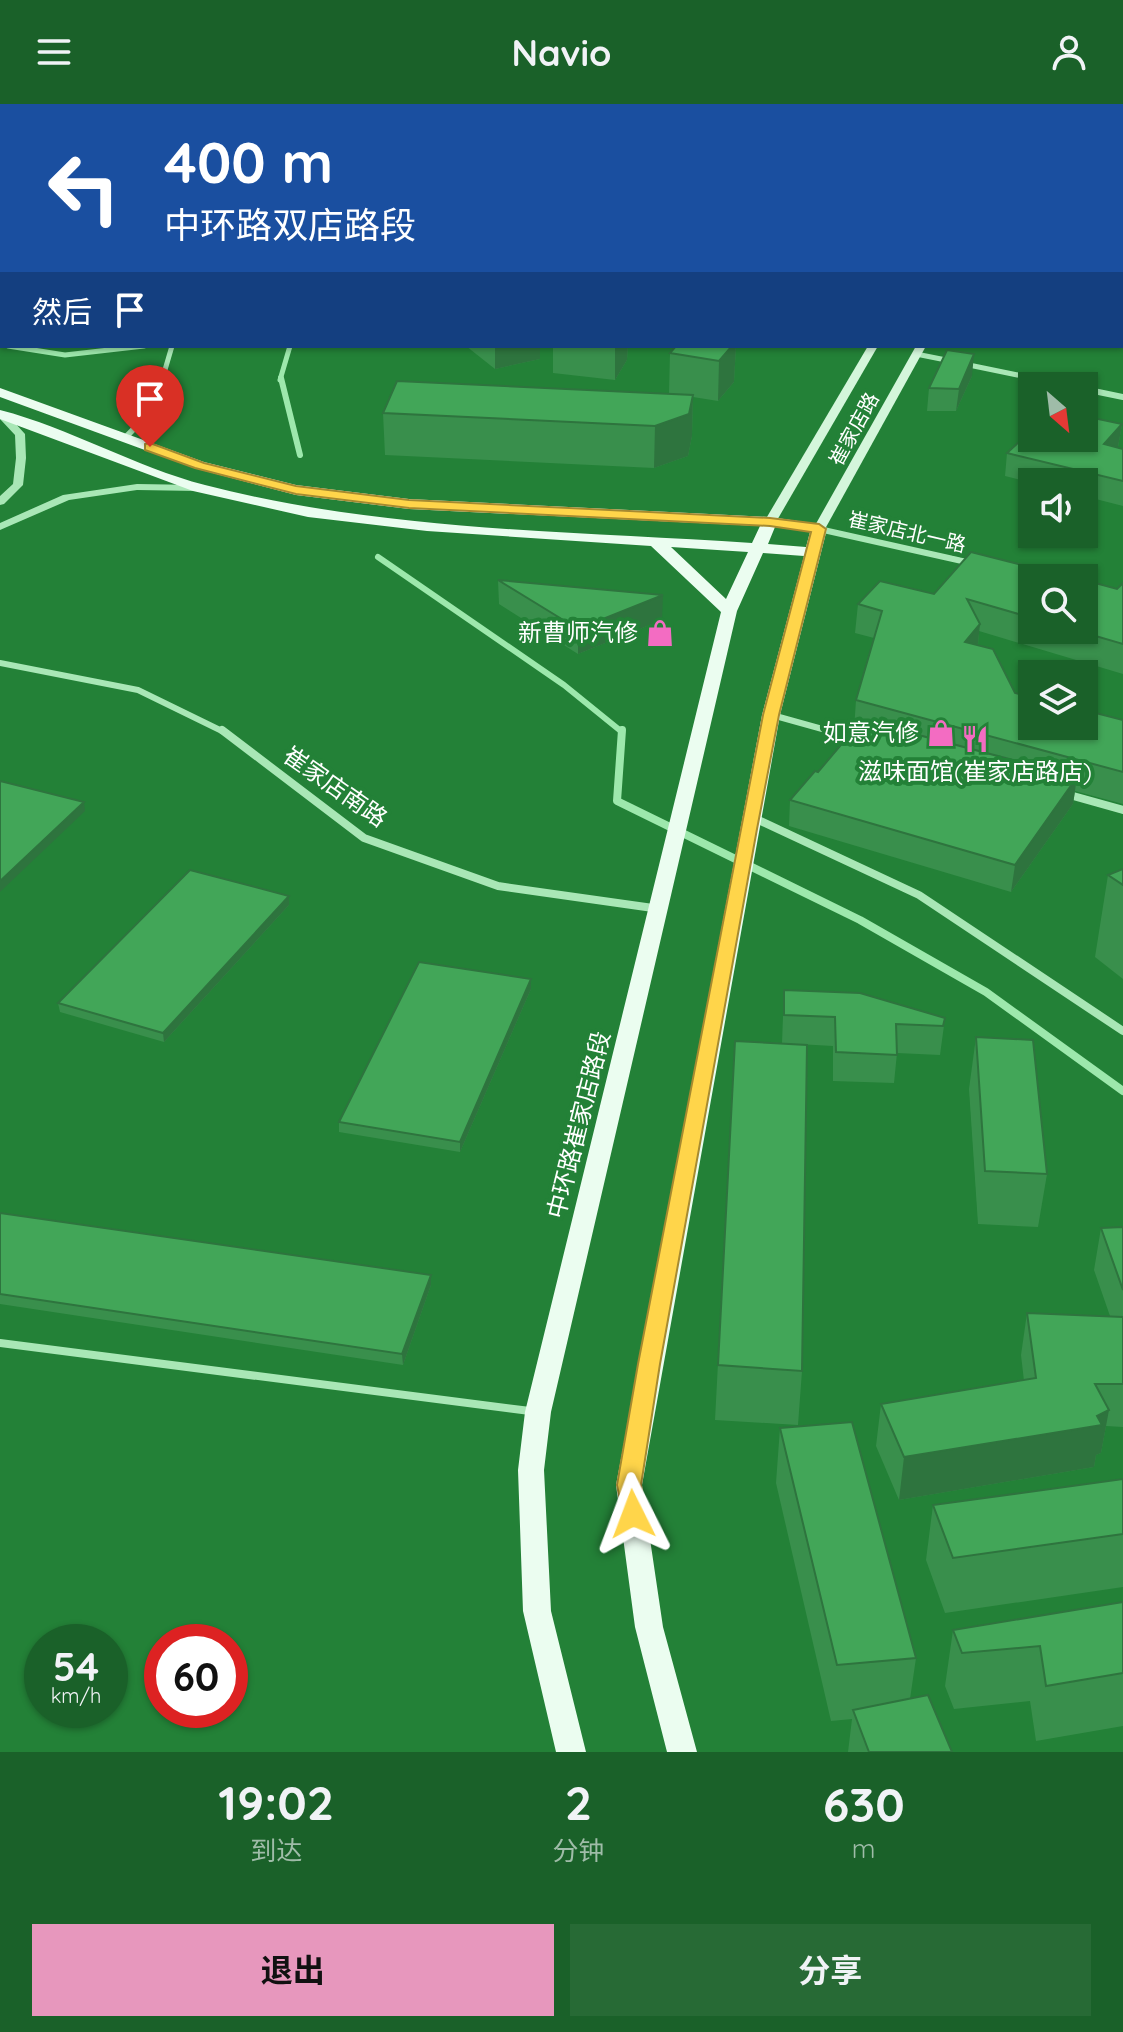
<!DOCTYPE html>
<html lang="zh">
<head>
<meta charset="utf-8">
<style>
  :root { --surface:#1a6129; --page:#276a35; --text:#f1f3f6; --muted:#9fbca8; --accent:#e797bd }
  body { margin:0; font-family:Quicksand,"Noto Sans SC",sans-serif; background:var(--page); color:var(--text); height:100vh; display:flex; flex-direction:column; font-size:30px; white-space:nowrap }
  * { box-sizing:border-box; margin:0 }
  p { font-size:26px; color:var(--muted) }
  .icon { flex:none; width:44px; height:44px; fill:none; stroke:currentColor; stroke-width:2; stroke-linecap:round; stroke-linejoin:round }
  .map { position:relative; height:1648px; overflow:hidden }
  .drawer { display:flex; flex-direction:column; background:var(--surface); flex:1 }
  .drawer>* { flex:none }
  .hud { position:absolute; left:0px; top:0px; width:1124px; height:244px; box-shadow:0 2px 6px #0004; background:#1a4fa0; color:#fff; overflow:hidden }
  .needle { width:52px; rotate:152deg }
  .buttons { position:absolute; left:1018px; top:268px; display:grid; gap:16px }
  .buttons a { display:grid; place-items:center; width:80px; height:80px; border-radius:0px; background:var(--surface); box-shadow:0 2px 6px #0004; font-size:40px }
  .speed { position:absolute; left:24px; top:1520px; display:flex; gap:16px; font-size:40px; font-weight:700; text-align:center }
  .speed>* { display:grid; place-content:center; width:104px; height:104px; border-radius:50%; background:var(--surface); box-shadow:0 2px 6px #0004; line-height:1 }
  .speed small { font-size:20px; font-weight:400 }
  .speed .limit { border:12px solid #d22; background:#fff; color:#111 }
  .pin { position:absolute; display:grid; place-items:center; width:68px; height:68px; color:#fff; margin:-82px -34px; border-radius:50% 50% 50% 0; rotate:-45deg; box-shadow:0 0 8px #0007 }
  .pin .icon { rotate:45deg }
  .me { position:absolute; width:88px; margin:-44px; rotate:357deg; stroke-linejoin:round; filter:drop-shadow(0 0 6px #0008) }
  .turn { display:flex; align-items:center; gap:28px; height:168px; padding:0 32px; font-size:36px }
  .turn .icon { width:104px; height:104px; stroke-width:2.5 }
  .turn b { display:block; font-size:56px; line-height:68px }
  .then { display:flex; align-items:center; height:76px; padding:0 32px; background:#0003; gap:16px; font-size:30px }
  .eta { display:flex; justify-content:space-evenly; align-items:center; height:136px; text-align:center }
  .eta b { font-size:48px; font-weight:700; line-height:56px }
  .cta { display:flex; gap:16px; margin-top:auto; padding:16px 32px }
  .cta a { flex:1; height:92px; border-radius:0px; background:var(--accent); color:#111; font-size:32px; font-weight:700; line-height:92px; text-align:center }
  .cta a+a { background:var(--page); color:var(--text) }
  header { display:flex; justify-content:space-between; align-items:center; height:104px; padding:0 32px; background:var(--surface); font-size:36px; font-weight:700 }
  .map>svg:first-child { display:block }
</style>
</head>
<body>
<header><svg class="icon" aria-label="menu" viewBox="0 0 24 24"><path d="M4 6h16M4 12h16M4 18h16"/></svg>Navio<svg class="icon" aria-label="person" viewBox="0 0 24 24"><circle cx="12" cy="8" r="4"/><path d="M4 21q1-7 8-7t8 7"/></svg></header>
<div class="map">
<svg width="1123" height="1648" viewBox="0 0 1123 1648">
  <rect width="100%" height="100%" fill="#238137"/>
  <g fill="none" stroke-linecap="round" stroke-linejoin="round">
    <g stroke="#9de8ac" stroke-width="5">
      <path d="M526 2 529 0"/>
      <path d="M8 242 65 251 144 242"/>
      <path d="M280 276 290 242"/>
    </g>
    <g stroke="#9de8ac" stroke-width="6">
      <path d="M281 274 300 351"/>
      <path d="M378 453 564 581 622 628"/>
    </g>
    <path stroke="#9de8ac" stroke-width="8" d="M622 626 617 697 860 816 986 888 1123 987"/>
    <path stroke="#a9e7b6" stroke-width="8" d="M0 1239 530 1307"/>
    <g stroke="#a9e7b6" stroke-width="5">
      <path d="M207 0 222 2"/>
      <path d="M326 2 330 0"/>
      <path d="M916 250 951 257"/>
      <path d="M964 260 1042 276"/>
      <path d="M162 276 172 242"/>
    </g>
    <g stroke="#a9e7b6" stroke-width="6">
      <path d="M1033 274 1069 282"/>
      <path d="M1084 285 1123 293"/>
      <path d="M125 334 153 305 162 274"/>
      <path d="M819 425 971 459"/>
      <path d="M0 559 138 586 224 628"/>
      <path d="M772 611 833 628"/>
    </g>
    <g stroke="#a9e7b6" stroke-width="8">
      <path d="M222 626 364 734 498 782 660 805"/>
      <path d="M826 626 859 635"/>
      <path d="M1066 690 1123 706"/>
      <path d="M752 713 919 791 1123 927"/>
    </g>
    <g fill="#a9e7b6" fill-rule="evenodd">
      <rect x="1122" y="130" width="1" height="6"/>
      <path d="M0 307 5 308 25 330 26 354 23 381 4 400 0 401V392L13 380 16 354 15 331 0 315Z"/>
      <path d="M137 380 198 381 203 384 198 387 137 386 69 396 0 426V419L63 391Z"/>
    </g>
    <g fill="#d4f6db" fill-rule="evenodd">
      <rect x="1122" y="20" width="1" height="6"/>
      <path d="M868 242H878L776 418 774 421H766L764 418Z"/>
      <path d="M916 242H926L825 425 819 429 815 428 813 425Z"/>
    </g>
    <path fill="#ebfdf0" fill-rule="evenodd" d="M0 284 204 358 296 381 409 395 770 413 819 420 827 425 780 611 642 1381 663 1523 697 1648H667L635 1523 616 1381 762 611 804 452 763 449 737 507 551 1308 544 1366 551 1507 586 1648H556L523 1507 518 1366 525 1308 721 508 651 442 427 427 308 413 193 387 0 315V306C70 324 135 363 205 381 382 427 571 427 752 439L760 422 409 405 296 391 194 364 0 293ZM775 423 810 428 806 443 768 440ZM671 443 748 448 726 495Z"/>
  </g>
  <g fill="#398f4c">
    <path d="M0 0H156L173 2H2V81H0Z"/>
    <rect x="0" y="106" width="2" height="64"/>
    <path d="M466 242H540V255L495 265Z"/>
    <path d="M553 242H628L627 256 615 276 553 269Z"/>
    <path d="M736 242 734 278 718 297 693 293 692 332 688 352 654 364 385 351 383 309 669 289 670 249Z"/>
    <path d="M972 272 956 307H927L929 284Z"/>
    <path d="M1122 320 1118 343 1123 345V402L1084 392V378H1032V379L1005 372 1007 349Z"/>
    <path d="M1032 474V526H1084L1123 479V570L979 527 978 541 1015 589 1123 616V700L1075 687 1073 700 1011 788 789 722 790 696 818 668 854 626 856 596 874 534 855 529 858 500 934 490Z"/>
    <path d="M498 476 662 516 578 550 499 500Z"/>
    <path d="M1123 765V875L1095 853 1108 771Z"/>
    <path d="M289 801 164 938 60 908 58 899Z"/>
    <path d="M531 885 460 1048 339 1028V1018Z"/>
    <path d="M784 886 945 914 940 951 897 949 894 979 833 977V942L798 940 802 1267 798 1321 715 1316 735 937 782 939Z"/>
    <path d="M976 933 1047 1070 1038 1123 978 1120 969 985Z"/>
    <path d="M0 1109 431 1171V1181L403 1261 0 1200Z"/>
    <path d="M1123 1123V1323L1106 1322 1101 1349 1096 1351 1094 1363 899 1396 876 1342 881 1300 1024 1277 1021 1251 1027 1209 1110 1212 1094 1166 1101 1124Z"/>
    <path d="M780 1324 916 1554 910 1595 952 1648H848L852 1615 831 1617 776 1379Z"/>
    <path d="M1123 1375V1483L945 1509 926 1456 933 1401Z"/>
    <path d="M1123 1498V1622L1036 1637 1030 1597 954 1605 945 1582 953 1526Z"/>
  </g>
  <g fill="#2e743e">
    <path d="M565 0H580L579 2H563Z"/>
    <rect x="0" y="63" width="2" height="18"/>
    <path d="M495 242H540V255L495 265Z"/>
    <path d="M615 242H628L627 256 615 276Z"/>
    <path d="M732 242H736L734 278 718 297 719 257Z"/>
    <path d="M974 250 972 272 956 307 959 285Z"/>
    <path d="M693 291 692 332 688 352 654 364 655 322Z"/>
    <path d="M1122 320 1118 343 1101 363 1104 340Z"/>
    <path d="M663 491 662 516 578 550V525Z"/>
    <path d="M980 520 977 548 965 538Z"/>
    <path d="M1077 673 1073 700 1011 788 1015 761Z"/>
    <path d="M84 698 85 707 0 788V777Z"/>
    <path d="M289 792V801L164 938 163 929Z"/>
    <path d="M531 875V885L460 1048V1038Z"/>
    <path d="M431 1171V1181L403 1261 402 1250Z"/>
    <path d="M1109 1306 1101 1349 1096 1351 1094 1363 899 1396 904 1353 1097 1312Z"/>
  </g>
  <g fill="#42a658" stroke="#2e743e" stroke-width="2">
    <path d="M0 0H38L40 2H2V63H0Z"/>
    <path d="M52 0H156L173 2H56Z"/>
    <path d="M537 0H565L563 2H535Z"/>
    <path d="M683 0H828L827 2H682Z"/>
    <rect x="0" y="106" width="2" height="37"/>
    <path d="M676 242H732L719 257 670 249Z"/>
    <path d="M947 246 974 250 959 285 929 284Z"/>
    <path d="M397 277 693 291 689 310 655 322 383 309Z"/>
    <path d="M1084 312 1122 320 1104 340 1123 345V377L1007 349 1032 326V334H1084Z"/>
    <path d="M971 448 1074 474H1032V514L967 495 980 520 965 538 993 545 1015 589 1032 593V622H1084V606L1123 616V668L856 596 882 507 858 500 880 477 934 490Z"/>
    <path d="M498 476 663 491 578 525Z"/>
    <path d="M1084 476 1117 485 1123 479V540L1075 526H1084Z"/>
    <path d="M862 616 1077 673 1015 761 790 696 815 667 818 668Z"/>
    <path d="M0 677 84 698 0 777Z"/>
    <path d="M1123 765V781L1108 771Z"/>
    <path d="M190 766 289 792 163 929 58 899Z"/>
    <path d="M419 858 531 875 460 1038 339 1018Z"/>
    <path d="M784 886 860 889 945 914 943 922 896 920 897 951 836 948 835 913 784 911Z"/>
    <path d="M976 933 1033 936 1047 1070 985 1067Z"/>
    <path d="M735 937 807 941 802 1267 718 1261Z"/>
    <path d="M0 1109 431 1171 402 1250 0 1190Z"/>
    <path d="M1123 1123V1186L1101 1124Z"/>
    <path d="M1027 1209 1123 1213V1280H1095L1109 1306 1097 1312 1102 1321 904 1353 881 1300 1036 1274Z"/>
    <path d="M852 1318 916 1554 837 1561 780 1324Z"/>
    <path d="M1123 1375V1430L953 1454 933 1401Z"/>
    <path d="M1123 1498V1569L1046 1582 1040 1542 962 1549 953 1526Z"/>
    <path d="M928 1591 952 1648H869L853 1606Z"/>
  </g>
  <path fill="#ffd54a" stroke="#a68a30" stroke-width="2" d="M150 339 204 359 296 382 409 396 770 414 819 420 826 425 779 611 757 725 660 1260 641 1381 645 1410 642 1416 633 1419 624 1416 617 1381 638 1260 763 611 811 428 770 422 409 404 296 390 195 364 145 346V340Z"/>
  <defs>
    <g id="shop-bare" transform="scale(2.16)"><path d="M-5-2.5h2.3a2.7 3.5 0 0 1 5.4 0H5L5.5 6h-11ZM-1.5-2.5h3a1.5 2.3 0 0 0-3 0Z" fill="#f36cc2" stroke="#238137" stroke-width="2.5" paint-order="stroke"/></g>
    <g id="restaurant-bare" transform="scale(2.16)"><path d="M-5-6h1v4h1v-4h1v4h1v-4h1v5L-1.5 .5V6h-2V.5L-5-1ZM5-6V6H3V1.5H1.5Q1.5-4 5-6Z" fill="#f36cc2" stroke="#238137" stroke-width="2.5" paint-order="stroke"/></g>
  </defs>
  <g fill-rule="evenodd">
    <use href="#shop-bare" x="660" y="529"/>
    <use href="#shop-bare" x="941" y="629"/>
    <use href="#restaurant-bare" x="975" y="635"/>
  </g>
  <g text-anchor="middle" stroke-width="8" stroke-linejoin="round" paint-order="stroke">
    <g font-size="20" fill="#fff" stroke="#238137">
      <text transform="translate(854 325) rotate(-61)" y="7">崔家店路</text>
      <text transform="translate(907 428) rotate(13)" y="7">崔家店北一路</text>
    </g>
    <g font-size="24" fill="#fff" stroke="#238137" text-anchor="end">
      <text x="638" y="537">新曹师汽修</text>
      <text x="919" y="637">如意汽修</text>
      <text x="975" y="676" text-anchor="middle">滋味面馆(崔家店路店)</text>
    </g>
    <g font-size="24" fill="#fff" stroke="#238137">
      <text transform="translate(335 683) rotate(35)" y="8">崔家店南路</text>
      <text transform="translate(579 1021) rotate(-76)" y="8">中环路崔家店路段</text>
    </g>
  </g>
</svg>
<div class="buttons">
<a><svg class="needle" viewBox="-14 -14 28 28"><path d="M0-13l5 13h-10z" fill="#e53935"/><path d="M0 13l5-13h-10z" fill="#9fbca8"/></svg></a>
<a><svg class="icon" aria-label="sound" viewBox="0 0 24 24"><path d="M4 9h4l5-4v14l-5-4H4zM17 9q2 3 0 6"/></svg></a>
<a><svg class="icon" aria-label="search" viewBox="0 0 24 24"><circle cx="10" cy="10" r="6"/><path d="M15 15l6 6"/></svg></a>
<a><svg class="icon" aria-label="layers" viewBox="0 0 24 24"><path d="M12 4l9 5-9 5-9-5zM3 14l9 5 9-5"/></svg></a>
</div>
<div class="speed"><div>54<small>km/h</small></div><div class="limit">60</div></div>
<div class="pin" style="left:150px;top:343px;background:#d93025"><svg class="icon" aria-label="arrive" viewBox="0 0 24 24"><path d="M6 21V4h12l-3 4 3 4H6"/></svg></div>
<svg class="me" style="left:633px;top:1410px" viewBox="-20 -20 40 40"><path d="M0-17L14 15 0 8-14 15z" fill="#ffd54a" stroke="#fff" stroke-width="4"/></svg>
<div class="hud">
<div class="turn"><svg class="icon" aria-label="left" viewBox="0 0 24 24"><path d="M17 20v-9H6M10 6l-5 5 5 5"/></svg><div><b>400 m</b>中环路双店路段</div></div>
<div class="then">然后<svg class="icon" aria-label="arrive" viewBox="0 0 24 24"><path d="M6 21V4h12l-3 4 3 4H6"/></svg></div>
</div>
</div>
<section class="drawer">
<div class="eta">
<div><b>19:02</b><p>到达</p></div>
<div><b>2</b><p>分钟</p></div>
<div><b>630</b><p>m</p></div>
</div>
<div class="cta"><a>退出</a><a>分享</a></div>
</section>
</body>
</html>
